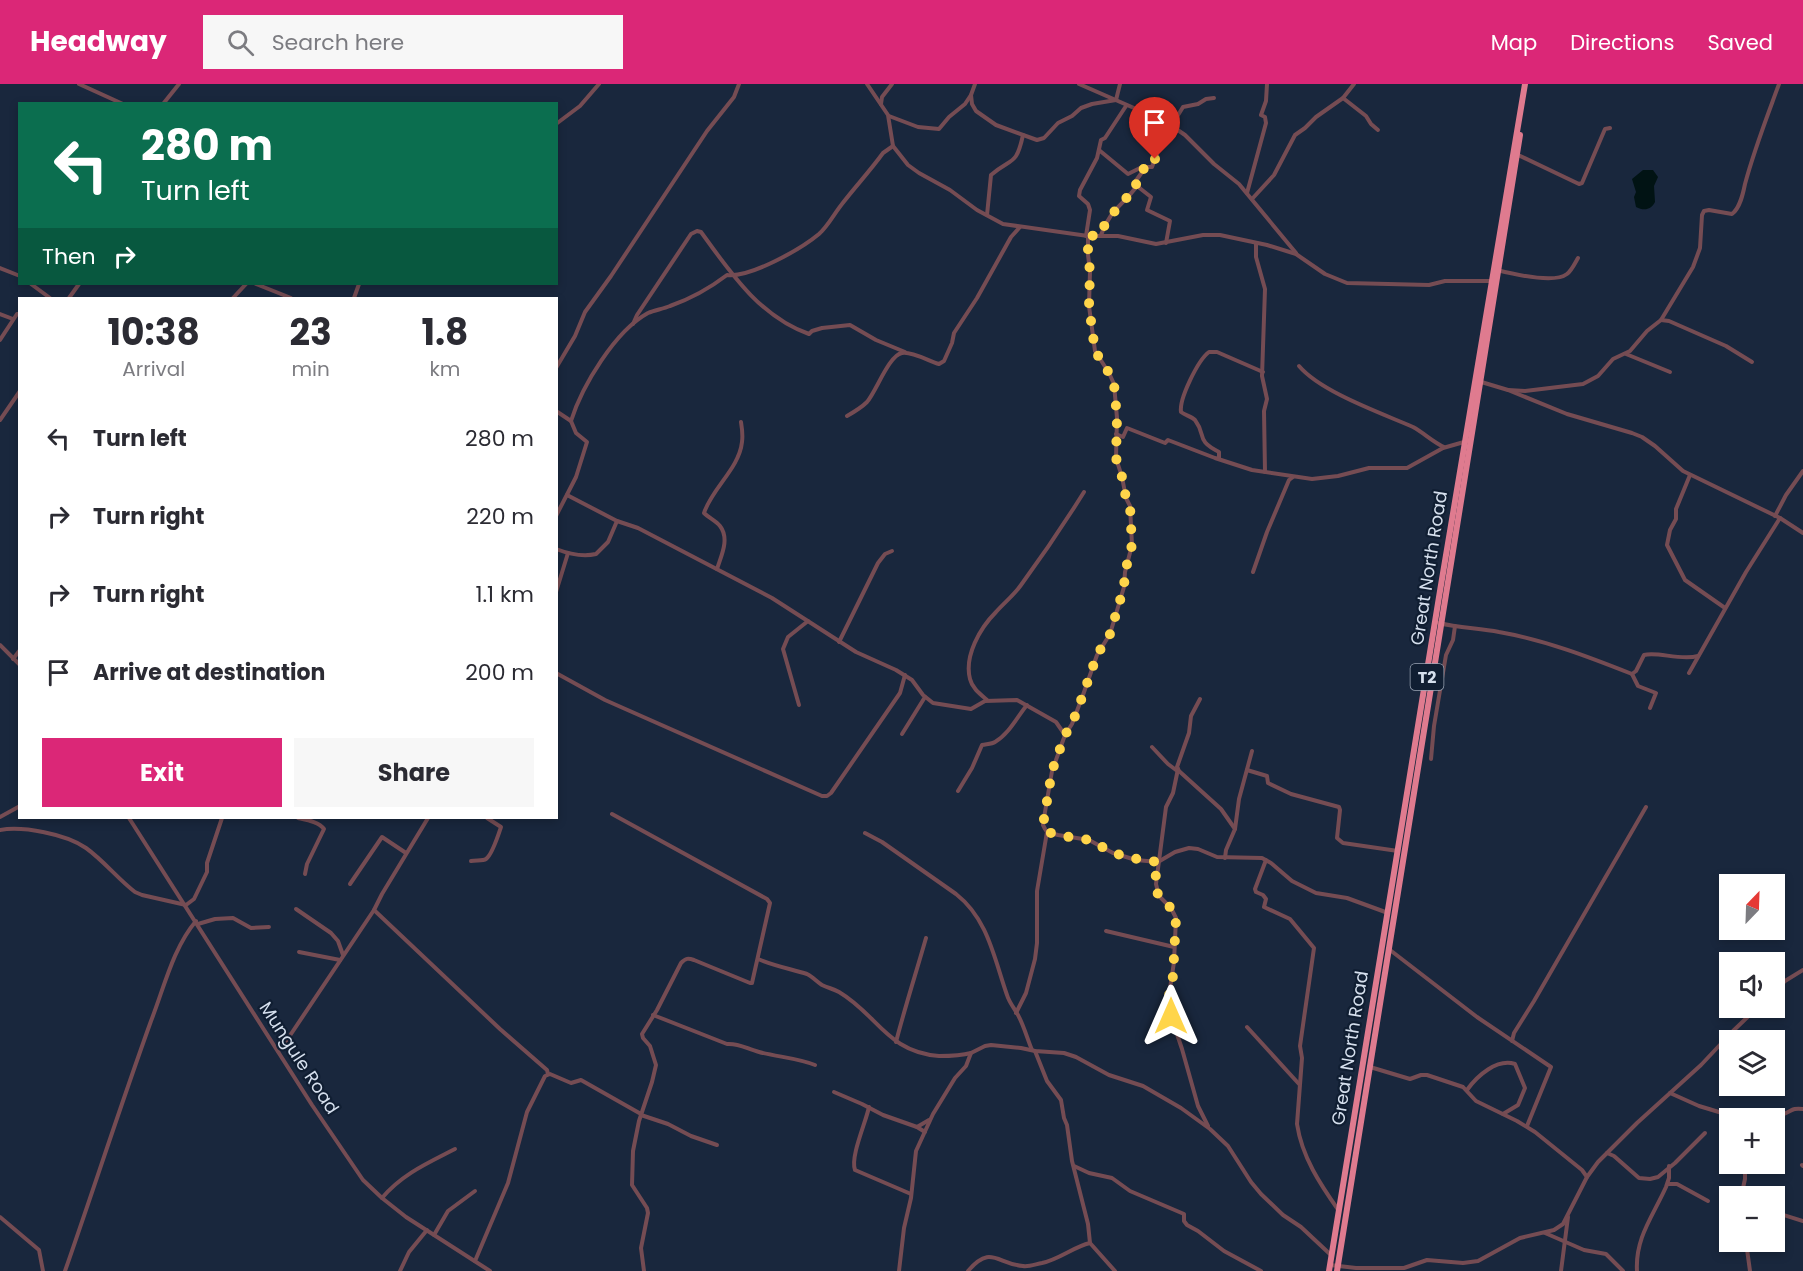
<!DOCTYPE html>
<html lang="en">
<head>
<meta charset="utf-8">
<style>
  :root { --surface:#fff; --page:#f7f7f7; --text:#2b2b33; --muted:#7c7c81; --accent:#db2777 }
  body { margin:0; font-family:Poppins,sans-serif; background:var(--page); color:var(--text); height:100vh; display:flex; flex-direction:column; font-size:22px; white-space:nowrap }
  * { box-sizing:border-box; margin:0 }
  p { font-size:20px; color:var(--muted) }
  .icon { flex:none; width:33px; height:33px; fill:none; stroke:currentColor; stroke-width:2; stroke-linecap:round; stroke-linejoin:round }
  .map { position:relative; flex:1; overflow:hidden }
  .details { position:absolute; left:18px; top:213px; width:540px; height:522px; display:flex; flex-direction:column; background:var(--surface); border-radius:0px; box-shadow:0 3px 9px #0003 }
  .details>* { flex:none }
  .top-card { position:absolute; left:18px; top:18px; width:540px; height:183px; border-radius:0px; box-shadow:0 3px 9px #0003; background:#0b6e4f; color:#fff; overflow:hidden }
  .needle { width:39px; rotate:23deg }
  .tools { position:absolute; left:1719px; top:790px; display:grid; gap:12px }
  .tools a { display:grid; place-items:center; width:66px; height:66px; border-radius:0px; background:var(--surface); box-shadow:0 3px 9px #0003; font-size:30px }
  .pin { position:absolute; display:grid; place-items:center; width:51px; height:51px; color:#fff; margin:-62px -26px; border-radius:50% 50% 50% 0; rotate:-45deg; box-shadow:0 0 6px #0007 }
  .pin .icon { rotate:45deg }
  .me { position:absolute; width:66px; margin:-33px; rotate:0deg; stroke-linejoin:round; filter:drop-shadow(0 0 4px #0008) }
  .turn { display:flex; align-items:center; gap:21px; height:126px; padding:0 24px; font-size:27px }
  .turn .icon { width:78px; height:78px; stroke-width:2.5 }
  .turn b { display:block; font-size:42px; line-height:51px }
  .then { display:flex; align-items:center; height:57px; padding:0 24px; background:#0003; gap:12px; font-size:22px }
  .eta { display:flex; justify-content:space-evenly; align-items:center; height:102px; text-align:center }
  .eta b { font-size:36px; font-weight:700; line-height:42px }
  .button { display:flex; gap:12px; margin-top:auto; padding:12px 24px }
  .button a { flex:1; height:69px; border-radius:0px; background:var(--accent); color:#fff; font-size:24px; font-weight:700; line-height:69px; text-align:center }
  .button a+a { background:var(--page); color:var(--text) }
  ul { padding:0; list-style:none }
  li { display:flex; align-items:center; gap:18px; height:78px; padding:0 24px }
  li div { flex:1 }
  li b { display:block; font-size:22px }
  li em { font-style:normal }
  header { display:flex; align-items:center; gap:36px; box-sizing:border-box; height:84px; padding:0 30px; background:var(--accent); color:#fff }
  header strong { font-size:28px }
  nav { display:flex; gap:33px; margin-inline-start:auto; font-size:21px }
  .search { width:420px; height:54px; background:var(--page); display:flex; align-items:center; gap:15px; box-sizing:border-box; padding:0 21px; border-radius:0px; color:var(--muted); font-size:22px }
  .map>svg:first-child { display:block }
</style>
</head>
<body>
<header>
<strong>Headway</strong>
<div class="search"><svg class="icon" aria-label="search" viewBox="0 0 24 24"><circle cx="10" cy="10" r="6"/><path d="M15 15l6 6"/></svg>Search here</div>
<nav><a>Map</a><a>Directions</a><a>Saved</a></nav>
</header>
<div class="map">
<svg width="1803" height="1187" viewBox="0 0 1803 1187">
  <rect width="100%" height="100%" fill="#19273d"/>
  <path fill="#011314" d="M1643 86H1653L1658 93 1654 102 1655 118C1651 126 1644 127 1636 123L1634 113 1636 108 1632 95Z"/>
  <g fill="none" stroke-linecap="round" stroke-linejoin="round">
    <g stroke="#754c53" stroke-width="4">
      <path d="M79 0 123 20"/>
      <path d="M867 0 888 31 893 62 908 81 919 89 950 106 977 126 1003 140 1088 152H1118L1156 160 1203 151H1220L1267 161 1296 170 1325 190 1347 199 1429 201 1445 197H1493"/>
      <path d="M975 0 971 11 972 20 976 27 996 41 1037 56 1044 54 1058 39 1072 32 1081 24 1092 20 1116 16 1120 0"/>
      <path d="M1079 0 1166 38 1185 51 1214 80 1239 100 1296 169"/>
      <path d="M1343 14 1366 32 1371 40 1378 46"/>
      <path d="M163 20 179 0"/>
      <path d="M881 20 882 13 892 0"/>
      <path d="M889 32 918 43 939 45 949 33 965 20 971 11"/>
      <path d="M556 40 580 22 599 0"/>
      <path d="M1172 41 1183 23 1198 20 1206 15 1214 14"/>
      <path d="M1099 66 1128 90 1142 83H1152L1158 66 1175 43"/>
      <path d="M1516 70 1579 100 1582 99 1605 45 1610 44"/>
      <path d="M1137 102 1151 113 1147 126 1170 137 1166 159"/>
      <path d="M1247 109 1266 39 1265 33 1261 31 1266 17 1267 0"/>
      <path d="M1252 115 1274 91 1295 51 1305 44 1316 33 1343 14 1354 0"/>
      <path d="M987 131 991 91C1012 73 1016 83 1023 51"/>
      <path d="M1101 151C1109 127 1123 121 1137 102L1135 98 1145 84"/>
      <path d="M1086 152 1090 126 1088 120 1079 112 1080 106 1097 74 1101 56 1105 54 1126 22"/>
      <path d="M1088 152V171L1090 187 1089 222 1095 267 1109 289 1114 300 1117 334 1116 374 1122 393 1126 414 1130 422 1132 461 1125 488 1124 503 1110 550 1097 571 1083 611 1072 640 1065 651 1052 687 1045 728 1043 741 1045 745 1047 748 1058 751 1089 756 1113 769 1136 776 1158 778 1175 768 1189 764 1198 765 1217 773 1262 774 1271 779 1292 797 1316 809 1347 814 1388 829"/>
      <path d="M1256 160V173L1265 205 1262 292 1267 315 1264 327 1265 388"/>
      <path d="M0 184 20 192"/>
      <path d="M1497 186C1513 190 1554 200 1567 190 1572 186 1575 179 1578 174"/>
      <path d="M31 200 50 214"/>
      <path d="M256 200 291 214"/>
      <path d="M69 214 79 200"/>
      <path d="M233 214 246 200"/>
      <path d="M354 214 359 200"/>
      <path d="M0 230 13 235"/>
      <path d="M1661 236 1669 237 1726 262 1752 278"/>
      <path d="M633 240 637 231 691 150 697 147 701 148C730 188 760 233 809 250L812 247 822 244 850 241 876 256 905 268"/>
      <path d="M0 256 17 230H20"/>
      <path d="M1626 270 1670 288"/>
      <path d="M1299 282C1321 308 1381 329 1413 343 1424 349 1433 358 1444 363"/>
      <path d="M556 284 575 252 585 228 611 192 707 47 734 13 739 0"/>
      <path d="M1478 297 1508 306 1567 330 1632 349 1642 353 1655 362 1683 387 1780 434 1803 449"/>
      <path d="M1508 306 1525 307 1583 300 1598 292 1613 275 1630 267 1647 247 1661 236 1693 183 1700 164 1702 131 1704 127 1709 126 1732 130C1740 124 1743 110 1745 100 1754 66 1767 33 1779 0"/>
      <path d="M556 327 571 337 576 349 587 358 576 393 556 432"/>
      <path d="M847 332C854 328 861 324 867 318 876 308 889 271 902 269 911 267 929 277 939 280L944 277 952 259 954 249 977 214 1011 153 1020 143"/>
      <path d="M0 336 20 307"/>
      <path d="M571 337C582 302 615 247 648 229 655 226 663 225 670 222 690 215 710 204 727 191 750 194 801 165 819 150 828 142 834 130 842 120 855 103 870 87 883 69L893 62"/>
      <path d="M1116 350 1123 353 1127 344 1165 359 1168 356 1215 374 1252 386 1312 395 1338 392 1369 384H1407L1443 364 1464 358"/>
      <path d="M1219 375V368C1195 356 1207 352 1195 336 1192 333 1185 331 1181 328 1179 315 1198 276 1209 268H1217L1263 288"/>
      <path d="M1690 391 1676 425V435L1670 446 1667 461 1685 496 1725 524"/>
      <path d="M567 411 617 437 638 444 772 514 856 568 896 586 912 596 923 611 933 619 971 625 985 617 1017 616 1056 638 1065 651"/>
      <path d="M1775 432 1786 411 1803 387"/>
      <path d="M556 465C569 470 583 473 596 470L608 458 617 437"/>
      <path d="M717 485C721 472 730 455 720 442 716 437 709 434 704 429 712 404 739 385 742 358 743 351 742 344 741 338"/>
      <path d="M1253 488 1267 448 1289 396 1293 393"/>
      <path d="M556 508 568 469"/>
      <path d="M1439 539C1459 544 1479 544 1499 548 1545 556 1589 573 1632 590L1638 602 1656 609 1650 624"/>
      <path d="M839 558 878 479 885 470 892 467"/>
      <path d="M0 561 20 581"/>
      <path d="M13 575 20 566"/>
      <path d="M556 589 605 616 822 712H827L831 709 900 609 905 591"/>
      <path d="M1689 589 1746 488 1780 434"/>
      <path d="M1632 590 1636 587 1644 571C1657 567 1680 577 1698 572"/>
      <path d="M1200 615 1191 632 1189 649 1177 683 1179 687 1221 725 1235 745 1226 766 1225 774"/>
      <path d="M987 616C980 610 972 604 970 595 964 572 980 544 996 528 1004 519 1014 511 1021 501 1043 471 1064 440 1084 408"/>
      <path d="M799 621 783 565 788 553 808 537"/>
      <path d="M902 650 925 613"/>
      <path d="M1152 663 1168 680 1176 686"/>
      <path d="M1431 675 1434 642 1446 571 1453 556 1455 542"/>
      <path d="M1178 685 1173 709 1166 723 1156 800 1159 812 1171 824 1176 834 1174 878 1169 911 1172 935 1182 965 1198 1022 1208 1042"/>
      <path d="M1247 686 1267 692 1268 699 1291 710 1339 723 1340 726 1337 754 1343 759 1398 767"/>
      <path d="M958 707 972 684 982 661C986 660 992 660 995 658 1009 650 1017 633 1027 621"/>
      <path d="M612 730 767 815 770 819 752 899H750L694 876C688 874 686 874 681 879L657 926 642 950 643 954 650 962 656 981 652 998 639 1037 633 1067 632 1101 647 1124 648 1129 641 1164 644 1187"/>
      <path d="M0 733 20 722"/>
      <path d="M129 734 312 1021 363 1096 382 1114 406 1133 490 1187"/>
      <path d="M298 734C307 736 319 738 324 745L307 780 305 790"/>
      <path d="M1235 745 1239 715 1252 667"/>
      <path d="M0 746C23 742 66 750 86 764 104 777 118 795 135 808L142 811 186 821 194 815 207 788V779L222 734"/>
      <path d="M865 749 882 758 956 810C988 835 994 874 1007 911 1009 918 1014 924 1018 931 1024 942 1027 954 1032 966"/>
      <path d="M1266 776 1255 805 1256 808 1263 811 1266 815 1264 823 1290 835 1314 864 1300 962 1302 974 1297 1040C1302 1073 1320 1100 1339 1127"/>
      <path d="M471 777C476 776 483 777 486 775 492 771 499 749 501 743L487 734"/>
      <path d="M350 800 382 753 406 769"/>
      <path d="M296 825 331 849 338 857 343 871"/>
      <path d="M374 826 500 945 547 986 548 990"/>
      <path d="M198 840 215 835 233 834 251 844 269 843"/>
      <path d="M1106 847 1174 863"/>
      <path d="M1390 866 1477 933 1551 983 1527 1042"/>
      <path d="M299 868 340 876"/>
      <path d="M758 875C774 882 791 885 807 890 813 893 817 898 822 901 828 904 834 905 839 908 878 931 887 968 939 972 950 972 960 972 971 969"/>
      <path d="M1774 908 1785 897 1803 886"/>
      <path d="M1016 929 1026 909 1035 875 1037 859V807L1047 748"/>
      <path d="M653 931 727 960C739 959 747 965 759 968 778 973 797 974 815 981"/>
      <path d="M1247 943 1299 1000"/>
      <path d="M1512 957 1514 949 1534 917 1646 723"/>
      <path d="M896 958C905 923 916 889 926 854"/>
      <path d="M278 967 289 953 374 826 382 810 428 734"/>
      <path d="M1035 967 1047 997 1061 1016 1064 1034 1067 1041 1072 1077 1088 1140 1090 1159 1115 1187"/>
      <path d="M1370 983 1410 995 1421 991H1427L1463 1003 1476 1017 1517 1037 1535 1048 1582 1086 1587 1093"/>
      <path d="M1467 1006C1477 992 1497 974 1515 980L1525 1004 1518 1021 1503 1030"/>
      <path d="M834 1008 862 1020 883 1031 917 1043 925 1048"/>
      <path d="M1670 1009 1699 1022 1742 1035"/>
      <path d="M869 1023C866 1038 850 1073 855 1086L911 1110"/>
      <path d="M641 1031 668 1040 691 1052 717 1061"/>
      <path d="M1754 1035C1765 1028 1774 1034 1784 1030 1793 1026 1792 1024 1803 1025"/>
      <path d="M917 1043 929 1036"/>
      <path d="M1607 1069 1614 1072 1639 1094 1650 1095 1658 1093 1675 1079 1705 1049"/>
      <path d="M1802 1081 1803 1082"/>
      <path d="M1074 1082 1089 1089 1112 1094 1130 1107 1184 1130V1137L1187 1141 1198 1147 1224 1167 1261 1187"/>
      <path d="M1668 1100H1677L1708 1117"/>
      <path d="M1741 1113 1745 1095V1080"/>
      <path d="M382 1114C402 1090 428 1079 455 1065"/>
      <path d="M1774 1128 1803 1137"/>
      <path d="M0 1133 39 1166 43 1187"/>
      <path d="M1545 1149 1584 1166 1606 1170 1623 1187"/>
      <path d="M434 1151 448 1127 475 1107"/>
      <path d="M1746 1158 1750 1187"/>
      <path d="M475 1177 508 1099 527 1028 545 992 550 990 571 999 581 996 641 1030"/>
      <path d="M1330 1181 1356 1184H1404L1427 1176 1463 1179 1478 1177 1520 1154 1554 1146 1563 1140 1587 1093 1598 1078 1637 1039 1701 981 1733 947 1757 924"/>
      <path d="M65 1187C94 1104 121 1020 151 937 164 904 173 864 196 837"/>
      <path d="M400 1187 409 1168 427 1146"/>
      <path d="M899 1187 904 1144 911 1114 916 1067 933 1030 955 994 966 982 971 969 985 962 991 961 1021 964 1035 967 1064 969 1076 973 1109 991 1143 1002 1181 1024 1210 1045 1228 1062 1251 1098 1261 1110 1283 1131 1301 1143 1332 1172"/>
      <path d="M968 1187C991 1160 997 1180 1023 1182 1029 1183 1036 1180 1042 1179 1060 1175 1073 1163 1090 1159"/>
      <path d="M1561 1187 1568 1133"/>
      <path d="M1637 1187C1635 1154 1653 1132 1666 1103L1669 1094V1082"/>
    </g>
    <g stroke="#df7b8f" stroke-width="6">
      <path d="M1329 1187 1440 507 1525 0"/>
      <path d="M1337 1187 1520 51"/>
    </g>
  </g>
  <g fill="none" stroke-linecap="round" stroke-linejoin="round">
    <path stroke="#ffd54a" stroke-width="10" stroke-dasharray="0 18" d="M1155 75 1152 83H1145L1135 98 1137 102 1106 137 1101 151 1088 152V171L1090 187 1089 222 1095 267 1109 289 1114 300 1117 334 1116 374 1122 393 1126 414 1130 422 1132 461 1125 488 1124 503 1110 550 1097 571 1083 611 1072 640 1065 651 1052 687 1043 741 1047 748 1069 753 1089 756 1106 765 1125 773 1158 778C1156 789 1153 802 1159 812 1165 820 1174 824 1176 834L1173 892 1169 911 1171 932"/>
  </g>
  <g text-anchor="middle" stroke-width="4.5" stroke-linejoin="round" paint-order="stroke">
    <rect fill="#101e32" stroke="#9aa5b5" stroke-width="1.5" x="1410.5" y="580" width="33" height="26" rx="4.5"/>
    <g font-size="16" font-weight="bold" fill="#d5dfed">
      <text x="1427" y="599">T2</text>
    </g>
    <g font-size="18" fill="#d5dfed" stroke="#101e32">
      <text transform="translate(1429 484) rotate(-81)" y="6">Great North Road</text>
      <text transform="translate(1350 964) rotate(-81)" y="6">Great North Road</text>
      <text transform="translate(299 974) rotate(57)" y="6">Mungule Road</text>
    </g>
  </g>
</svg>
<div class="tools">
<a><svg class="needle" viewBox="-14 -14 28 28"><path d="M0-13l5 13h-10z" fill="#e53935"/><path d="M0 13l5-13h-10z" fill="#7c7c81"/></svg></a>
<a><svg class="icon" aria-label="sound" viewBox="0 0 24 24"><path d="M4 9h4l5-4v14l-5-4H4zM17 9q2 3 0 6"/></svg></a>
<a><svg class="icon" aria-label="layers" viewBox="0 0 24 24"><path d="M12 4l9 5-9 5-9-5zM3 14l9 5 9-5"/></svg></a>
<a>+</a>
<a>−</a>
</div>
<div class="pin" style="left:1155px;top:75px;background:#d93025"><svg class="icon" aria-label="arrive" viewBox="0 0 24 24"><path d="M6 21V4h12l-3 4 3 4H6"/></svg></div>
<svg class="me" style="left:1171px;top:932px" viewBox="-20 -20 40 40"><path d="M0-17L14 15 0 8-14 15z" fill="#ffd54a" stroke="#fff" stroke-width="4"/></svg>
<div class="top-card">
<div class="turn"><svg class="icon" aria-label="left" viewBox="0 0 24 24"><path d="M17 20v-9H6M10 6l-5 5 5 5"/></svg><div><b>280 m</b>Turn left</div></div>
<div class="then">Then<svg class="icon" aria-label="right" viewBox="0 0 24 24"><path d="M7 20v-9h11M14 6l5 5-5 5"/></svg></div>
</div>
<section class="details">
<div class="eta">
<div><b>10:38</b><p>Arrival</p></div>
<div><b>23</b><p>min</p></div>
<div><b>1.8</b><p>km</p></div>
</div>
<ul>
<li><svg class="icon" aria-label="left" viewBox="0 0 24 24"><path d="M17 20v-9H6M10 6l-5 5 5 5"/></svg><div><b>Turn left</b></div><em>280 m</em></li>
<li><svg class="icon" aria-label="right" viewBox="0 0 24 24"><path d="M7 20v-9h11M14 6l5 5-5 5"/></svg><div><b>Turn right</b></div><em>220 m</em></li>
<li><svg class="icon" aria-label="right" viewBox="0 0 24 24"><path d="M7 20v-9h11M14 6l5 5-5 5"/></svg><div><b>Turn right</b></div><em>1.1 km</em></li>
<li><svg class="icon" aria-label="arrive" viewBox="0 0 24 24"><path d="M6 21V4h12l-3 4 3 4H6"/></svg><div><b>Arrive at destination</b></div><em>200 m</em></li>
</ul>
<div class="button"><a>Exit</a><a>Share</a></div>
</section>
</div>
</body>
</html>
